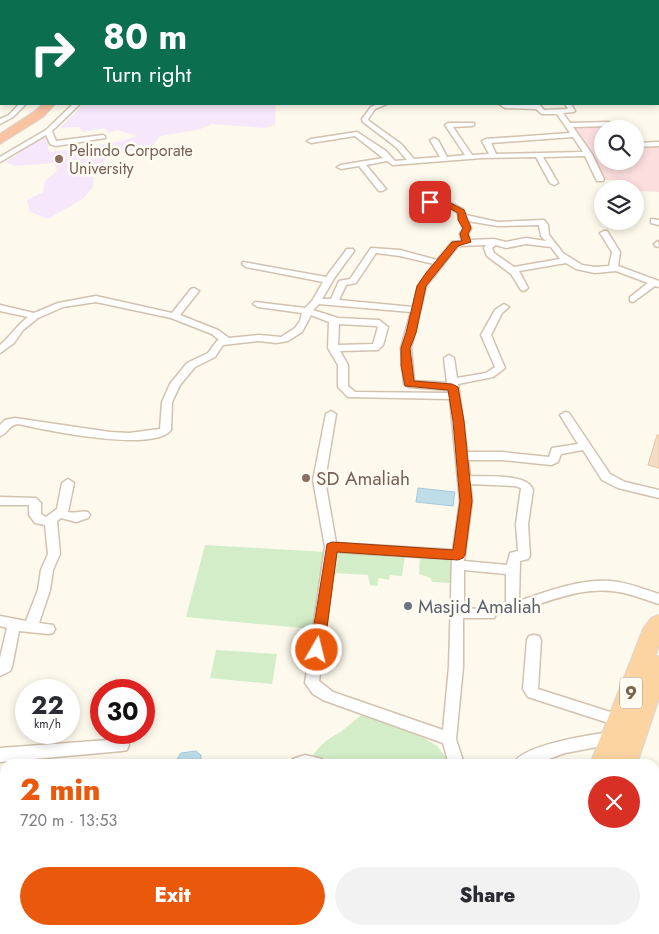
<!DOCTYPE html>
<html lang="en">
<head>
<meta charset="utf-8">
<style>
  :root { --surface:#fff; --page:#f2f2f3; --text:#2b2b33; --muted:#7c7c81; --accent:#ea580c }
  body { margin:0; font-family:Jost,sans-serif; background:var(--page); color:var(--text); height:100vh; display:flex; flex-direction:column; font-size:19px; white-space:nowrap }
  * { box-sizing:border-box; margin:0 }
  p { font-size:16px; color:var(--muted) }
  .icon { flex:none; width:28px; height:28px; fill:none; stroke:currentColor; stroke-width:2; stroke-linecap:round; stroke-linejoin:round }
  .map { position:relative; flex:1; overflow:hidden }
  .panel { position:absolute; left:0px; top:759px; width:660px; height:176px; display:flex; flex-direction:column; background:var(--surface); border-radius:15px 15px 0 0; box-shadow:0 2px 8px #0003 }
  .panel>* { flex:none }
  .banner { position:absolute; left:0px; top:0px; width:660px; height:105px; box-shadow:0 2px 8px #0003; background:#0b6e4f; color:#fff; overflow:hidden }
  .fabs { position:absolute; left:594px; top:120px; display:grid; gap:10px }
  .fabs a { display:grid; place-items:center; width:50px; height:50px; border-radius:50%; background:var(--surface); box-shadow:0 2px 8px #0003; font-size:25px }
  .speed { position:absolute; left:15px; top:679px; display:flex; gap:10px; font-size:25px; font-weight:700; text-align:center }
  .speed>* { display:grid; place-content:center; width:65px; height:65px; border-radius:50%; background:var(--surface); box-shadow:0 2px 8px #0003; line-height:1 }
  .speed small { font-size:12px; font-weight:400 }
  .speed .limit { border:8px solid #d22; background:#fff; color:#111 }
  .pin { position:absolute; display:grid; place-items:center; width:42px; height:42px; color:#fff; margin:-21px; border-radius:10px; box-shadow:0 2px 8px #0006 }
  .me { position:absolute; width:55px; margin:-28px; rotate:8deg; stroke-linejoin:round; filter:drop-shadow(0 0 4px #0008) }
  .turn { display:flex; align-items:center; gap:18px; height:105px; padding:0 20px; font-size:22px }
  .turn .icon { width:65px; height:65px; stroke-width:2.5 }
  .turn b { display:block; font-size:35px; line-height:42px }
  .round { display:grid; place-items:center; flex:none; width:52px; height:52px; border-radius:26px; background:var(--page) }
  .summary { display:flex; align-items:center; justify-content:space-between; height:85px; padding:0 20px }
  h1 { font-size:30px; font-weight:800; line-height:38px; color:var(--accent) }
  .button { display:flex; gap:10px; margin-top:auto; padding:10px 20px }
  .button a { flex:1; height:58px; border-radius:30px; background:var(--accent); color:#fff; font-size:20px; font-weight:800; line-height:58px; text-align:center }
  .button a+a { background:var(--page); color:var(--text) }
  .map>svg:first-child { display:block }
</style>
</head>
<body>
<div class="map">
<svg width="659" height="934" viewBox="0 0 659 934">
  <rect width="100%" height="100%" fill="#fdf9ec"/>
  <path fill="#f6e8fa" d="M84 104H276L275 125 265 128 212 124 198 130 160 136 153 145 110 156 94 170 93 187 83 199 48 219 30 212 27 200 43 192 45 181 57 171 54 163 15 166 6 162 48 133V150L51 152 117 142 137 136 117 130 108 133 104 128 83 132 79 127 60 128Z"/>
  <path fill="#fcdede" d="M607 124 617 129H602V161H635V146L659 145V192L635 191V189H630L626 180H606L589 149 570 127Z"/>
  <g fill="#d3edc8">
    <path d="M205 545 326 552 316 623 312 629 186 617Z"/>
    <path d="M340 551 405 555 402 576 390 575 389 580 379 578 377 586 370 585 368 575 334 573 336 556Z"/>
    <path d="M420 556 447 557 453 561 451 583 432 582 431 578 419 574Z"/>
    <path d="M216 650 277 654 272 684 210 678Z"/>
    <path d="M363 714 419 735 437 746 451 764 311 758C319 746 325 741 337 734 346 729 354 720 363 714Z"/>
    <path d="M0 804H5V852L0 851Z"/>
  </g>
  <g fill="#bedde9" stroke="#a4ccdb">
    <path d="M418 488 455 492 453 506 416 502Z"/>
    <path d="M196 751 201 755V760L196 763 178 764 177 759 181 753Z"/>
  </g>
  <path fill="#f4dcc2" stroke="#e7c5a2" d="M657 435H659V468L648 465Z"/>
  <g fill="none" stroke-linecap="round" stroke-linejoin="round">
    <g stroke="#d2c2af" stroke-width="3">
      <g id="minor">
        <path d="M542 0H548L549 1H543Z"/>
        <path d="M1 36V40L0 41V37Z"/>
        <path d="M19 104H26L13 117 0 124V119L9 115Z"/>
        <path d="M73 104H80L52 131 56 141 103 135 105 136V138L56 146 50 144 46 135 0 162V157L46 130Z"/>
        <path d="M378 104H387L375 109 368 119 369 121 401 144 414 159 440 157 430 140 434 138 438 140 447 157 465 155 445 125 448 123H474V125L472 126 453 127 472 155 489 154 482 141 486 139 570 133 557 114H542L536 109 505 108 499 104H539L544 110 568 109 565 104H571L575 111 574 112 563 113 570 123 609 122 621 129H612L608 126 573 127 592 154 604 179 603 181H597L585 156 543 157 558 183 554 185 550 183 536 157 482 158 393 165 387 161 366 165 386 189 382 191H379L359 166 341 169 337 167 341 165 383 158 355 136 311 143 307 141 311 139 357 132 386 151 395 161 407 160 396 147 363 122 362 119 371 107ZM573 137 583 152 496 154 491 143Z"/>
        <path d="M659 142V146L635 147V143Z"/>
        <path d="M437 196 463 209 466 215 498 222 544 220 548 225 549 235 563 253 582 265 595 267 609 266 612 252 600 233 604 231H607L620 252 618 266 659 281V287L655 286 633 302 630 301V297L648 283 616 271 595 273 576 269 566 263 519 271 528 288 524 291 521 290 511 274 487 256 484 248 486 245 458 246 426 286 411 348 414 381 447 383 444 358 449 355 454 358 457 378 486 373 495 367 481 335 495 310 504 304 509 307 502 313 491 335 505 368 493 377 458 384 467 452H502L549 457 552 448 578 444 560 415 565 412 569 413 610 474 625 482 659 490V498L618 488 602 480 583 450 561 454 558 462 551 465 502 460H468L470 476C485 477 528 473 533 490L528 524 530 556 528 559 520 561 519 601C548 591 580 579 610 581 627 582 643 589 659 594V604C643 599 627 592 611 591 577 588 544 603 513 613L508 612 506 608V574L464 570V608L494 610 496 614 494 618H463V667L456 739 464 764H449L443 743 323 700 313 694 305 683 325 547 313 480 326 414 331 411 336 414 325 480 336 543 453 550 460 501 450 399 348 397 338 387V365L328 348 329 322 311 315 302 332 288 341 276 343 259 341 223 345 215 357 195 367 180 385 172 402 171 430C153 453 45 430 18 424 8 425 8 434 0 436V425L5 420 15 418 110 432 129 433 160 429 162 402 170 384 187 363 208 353 217 341 219 340 212 334 171 318 96 302 63 307 38 318 23 330 14 343 0 353V345C11 336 16 326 28 317L0 311V305L34 313 58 303 96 296 172 313 191 289 194 288 199 291 180 315 218 330 229 338 259 335 281 337 295 328 300 321 302 313 258 307 253 304 255 302 305 308 312 301 323 282 246 267 242 264 243 262 326 277 347 249H353L354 251 335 277 322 299H331L339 281 350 279 371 248 400 250 437 260 452 242 462 241 460 234 463 229 457 212 436 201 433 202 438 213 434 215 430 213 425 201ZM468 221 498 226 539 225 541 236 546 241 526 238 506 242 494 239 470 240 468 234 471 229ZM526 244 551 247 560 259 514 267 494 253 492 248 496 245 506 248ZM376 253 400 256 434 264 418 286 413 307 339 300 346 285 356 283ZM319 304 411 312 401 348 404 384 409 387 449 390V393L355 392 348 386V365L340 351 378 350 383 345 388 327 379 320 338 318 313 310ZM339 324 376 326 378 327 373 344 338 345ZM470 484 515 486 521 488 516 524 518 551 510 553 507 565 464 561 472 501ZM336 552 452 559 449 667 443 730 333 692 319 681Z"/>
        <path d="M651 219 659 220V225L651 223Z"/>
        <path d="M658 241 659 247 655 246 654 244Z"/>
        <path d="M68 479 74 483 68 512C76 514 81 510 88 512L90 515 88 518 76 522 61 518 57 521 60 554 53 570 50 590 39 623 53 625 55 629 53 633 48 634 19 631 12 667 10 671 0 676V658L7 628 0 626V616L26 621 38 590 41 570 48 554 45 525 35 523 29 515V505H0V497L36 498 41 503V514L46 517 57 509 62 483Z"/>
        <path d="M534 635 539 636 541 640 538 689 626 717 628 721 626 725 621 727 528 697 523 689 527 640 529 636Z"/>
        <path d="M613 732 618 733 620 738 618 743 613 744 565 753 535 764H513C521 745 593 734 613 732Z"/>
        <path d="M122 739 127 740 129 745 127 750 122 751 0 762V748Z"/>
        <path d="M305 755 322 759 324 764H291L293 759Z"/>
        <path d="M0 790 5 791V805L0 804Z"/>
      </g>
    </g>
    <g stroke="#ddd6d0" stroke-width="2">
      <g id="trunk">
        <rect x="51" y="0" width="10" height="1"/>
        <path d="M659 615V645L655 657 659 656V698L637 764H590L643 629 651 618Z"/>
        <path d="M655 831 659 833V879L655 878Z"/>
        <path d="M495 930H562L561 934H496Z"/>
      </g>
    </g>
    <g stroke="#ddd6d0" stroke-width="2">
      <g id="motorway">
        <path d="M43 104H55L43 117 0 144V134L35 111Z"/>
        <rect x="0" y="856" width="5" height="28"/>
        <path d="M0 904H5V930H15L0 934Z"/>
      </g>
    </g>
    <use href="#minor" fill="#fff" fill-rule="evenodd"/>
    <use href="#trunk" fill="#fbd4a2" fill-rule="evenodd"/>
    <use href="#motorway" fill="#f9c3a1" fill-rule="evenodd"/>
  </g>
  <path fill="#ea580c" stroke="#983908" d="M437 196 464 210 471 228 468 234 471 242 458 246 426 286 416 333 410 348 414 381 452 384 458 387 464 421 472 501 465 555 463 558 458 560 337 552 324 650 322 654 317 656 312 654 310 650 327 544 332 542 453 550 460 501 453 421 448 390 405 386 401 366V348L406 333 417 286 426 273 452 242 462 241 460 234 463 228 458 220V213L437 201 430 204 426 202Z"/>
  <g fill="#8d6e63" stroke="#fffcf3" stroke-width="2">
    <circle cx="59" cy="159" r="5"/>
    <circle cx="306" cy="478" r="5"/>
  </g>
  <circle fill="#6b7280" stroke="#fffcf3" stroke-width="2" cx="408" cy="606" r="5"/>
  <g text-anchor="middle" stroke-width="5" stroke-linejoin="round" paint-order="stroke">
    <g font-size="16" fill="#785e54" stroke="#fffcf3" text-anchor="start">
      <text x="69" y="156">Pelindo Corporate<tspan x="69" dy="18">University</tspan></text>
    </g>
    <rect fill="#fffcf3" stroke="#a3907e" stroke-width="1" x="620" y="677.5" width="22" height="31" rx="4"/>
    <g font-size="18" font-weight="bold" fill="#7b624c">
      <text x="631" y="699">9</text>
    </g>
    <g font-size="19" fill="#785e54" stroke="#fffcf3" text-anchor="start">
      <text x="316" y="485">SD Amaliah</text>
    </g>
    <g font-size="19" fill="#5b616d" stroke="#fffcf3" text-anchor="start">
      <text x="418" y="613">Masjid Amaliah</text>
    </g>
  </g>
</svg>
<div class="fabs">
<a><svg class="icon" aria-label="search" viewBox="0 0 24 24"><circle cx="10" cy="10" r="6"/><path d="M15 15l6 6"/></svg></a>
<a><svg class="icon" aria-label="layers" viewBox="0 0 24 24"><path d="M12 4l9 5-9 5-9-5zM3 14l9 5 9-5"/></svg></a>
</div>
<div class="speed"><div>22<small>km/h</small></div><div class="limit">30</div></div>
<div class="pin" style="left:430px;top:202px;background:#d93025"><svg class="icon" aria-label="arrive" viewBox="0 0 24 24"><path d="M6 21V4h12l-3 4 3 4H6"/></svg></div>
<svg class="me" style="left:317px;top:650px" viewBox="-20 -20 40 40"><circle r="17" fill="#ea580c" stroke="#fff" stroke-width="3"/><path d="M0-11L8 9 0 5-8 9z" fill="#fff"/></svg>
<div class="banner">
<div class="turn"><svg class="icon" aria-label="right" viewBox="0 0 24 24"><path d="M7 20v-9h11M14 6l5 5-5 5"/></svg><div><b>80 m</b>Turn right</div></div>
</div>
<section class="panel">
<div class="summary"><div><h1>2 min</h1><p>720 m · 13:53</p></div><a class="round" style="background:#d93025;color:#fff"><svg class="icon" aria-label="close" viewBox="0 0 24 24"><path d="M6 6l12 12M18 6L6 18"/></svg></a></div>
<div class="button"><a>Exit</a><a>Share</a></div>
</section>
</div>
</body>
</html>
